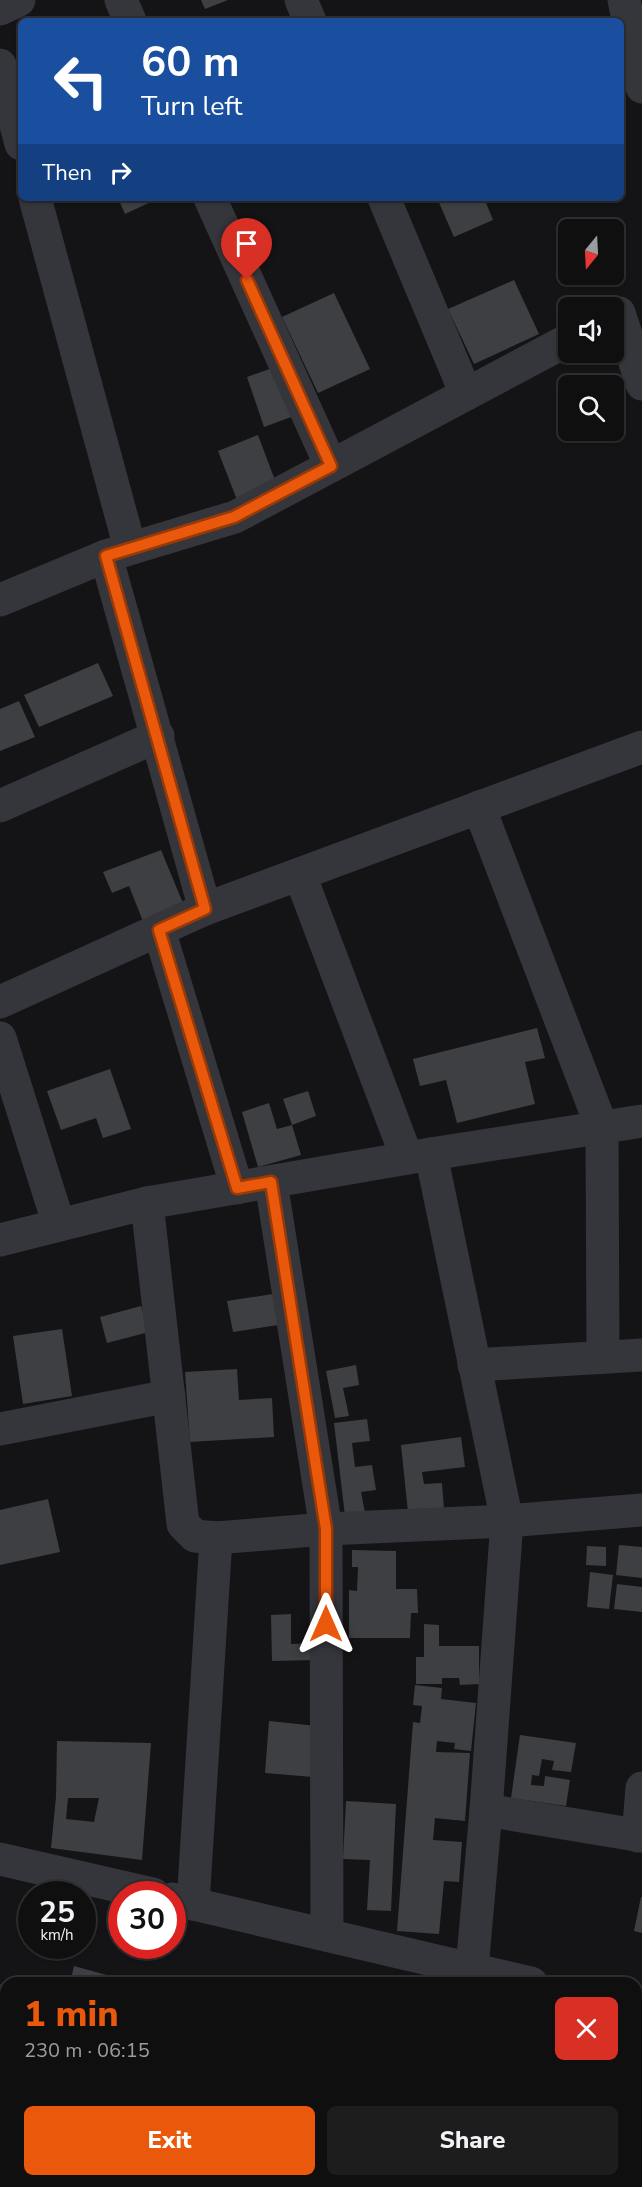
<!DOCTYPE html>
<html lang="en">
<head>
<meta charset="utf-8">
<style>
  :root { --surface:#0f0f10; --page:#1d1d1e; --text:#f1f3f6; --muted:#9b9c9f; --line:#2f2f30; --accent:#ea580c }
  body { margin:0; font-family:"Nunito Sans",sans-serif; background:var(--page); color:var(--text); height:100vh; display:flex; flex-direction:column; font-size:22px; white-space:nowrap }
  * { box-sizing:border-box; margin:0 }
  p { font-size:20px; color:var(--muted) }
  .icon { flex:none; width:33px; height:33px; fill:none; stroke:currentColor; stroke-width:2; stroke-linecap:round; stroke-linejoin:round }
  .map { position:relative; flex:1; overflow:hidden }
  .panel { position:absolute; left:0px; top:1977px; width:642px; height:210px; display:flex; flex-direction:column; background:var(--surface); border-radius:18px 18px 0 0; box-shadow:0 2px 4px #0004,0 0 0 2px var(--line) }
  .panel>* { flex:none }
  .hud { position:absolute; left:18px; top:18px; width:606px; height:183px; border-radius:9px; box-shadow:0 2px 4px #0004,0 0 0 2px var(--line); background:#1a4fa0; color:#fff; overflow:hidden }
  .needle { width:39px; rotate:198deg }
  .controls { position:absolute; left:558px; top:219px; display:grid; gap:12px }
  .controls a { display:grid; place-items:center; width:66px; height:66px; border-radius:9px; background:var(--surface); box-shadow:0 2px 4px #0004,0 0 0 2px var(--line); font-size:30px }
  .speed { position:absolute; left:18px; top:1881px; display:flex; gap:12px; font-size:30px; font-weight:700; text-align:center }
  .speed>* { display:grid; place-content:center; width:78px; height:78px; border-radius:50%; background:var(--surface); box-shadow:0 2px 4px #0004,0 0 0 2px var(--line); line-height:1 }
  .speed small { font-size:15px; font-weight:400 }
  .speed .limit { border:9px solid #d22; background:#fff; color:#111 }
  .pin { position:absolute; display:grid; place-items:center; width:51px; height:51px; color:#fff; margin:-62px -26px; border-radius:50% 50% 50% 0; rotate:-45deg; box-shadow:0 0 6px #0007 }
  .pin .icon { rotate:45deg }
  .me { position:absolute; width:66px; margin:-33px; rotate:0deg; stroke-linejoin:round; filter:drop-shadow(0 0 4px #0008) }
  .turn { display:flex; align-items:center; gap:21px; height:126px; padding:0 24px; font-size:27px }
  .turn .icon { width:78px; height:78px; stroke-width:2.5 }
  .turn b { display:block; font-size:42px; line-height:51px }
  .then { display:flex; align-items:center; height:57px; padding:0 24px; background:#0003; gap:12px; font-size:22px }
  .round { display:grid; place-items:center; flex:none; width:63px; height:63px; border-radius:9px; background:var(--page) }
  .head { display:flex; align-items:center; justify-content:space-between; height:102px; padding:0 24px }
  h1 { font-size:36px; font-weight:800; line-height:45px; color:var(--accent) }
  .primary-button { display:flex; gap:12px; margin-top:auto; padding:12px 24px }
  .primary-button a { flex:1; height:69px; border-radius:9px; background:var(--accent); color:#fff; font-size:24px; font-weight:800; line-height:69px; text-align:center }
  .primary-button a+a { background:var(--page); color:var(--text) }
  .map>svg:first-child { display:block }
</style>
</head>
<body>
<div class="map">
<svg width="642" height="2187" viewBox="0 0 642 2187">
  <rect width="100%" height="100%" fill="#141416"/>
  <g fill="#3e3f43" fill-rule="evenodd">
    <path d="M201 0H228L205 9Z"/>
    <path d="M118 198H151L153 201 125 214Z"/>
    <path d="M437 198H484L493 220 454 237Z"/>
    <path d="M514 280 539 334 474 364 448 309Z"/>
    <path d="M334 293 370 369 318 393 282 317Z"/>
    <path d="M284 364 302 413 264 427 247 377Z"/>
    <path d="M258 435 276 483 237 500 218 451Z"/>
    <path d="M98 663 113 696 39 727 24 695Z"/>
    <path d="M19 701 35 737 0 751V709Z"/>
    <path d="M161 850 185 908 144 924 129 886 112 893 103 872Z"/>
    <path d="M537 1028 545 1058 525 1062 535 1104 457 1123 446 1080 420 1086 413 1059Z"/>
    <path d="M110 1069 131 1129 103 1138 96 1118 61 1130 47 1091Z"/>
    <path d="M308 1091 316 1116 292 1125 283 1099Z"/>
    <path d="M269 1103 277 1129 292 1125 301 1155 258 1167 242 1112Z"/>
    <path d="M273 1294 278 1325 233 1332 227 1301Z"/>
    <path d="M141 1306 149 1332 107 1343 100 1317Z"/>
    <path d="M62 1329 72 1396 23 1404 13 1336Z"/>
    <path d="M356 1365 359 1385 343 1388 349 1416 335 1418 326 1371Z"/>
    <path d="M237 1369 239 1400 272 1398 274 1437 190 1442 185 1372Z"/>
    <path d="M367 1419 370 1441 352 1443 355 1467 372 1465 376 1490 361 1492 365 1513 345 1516 334 1423Z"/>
    <path d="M461 1437 465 1467 422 1472 424 1484 442 1483 444 1509 408 1512 401 1445Z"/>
    <path d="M48 1499 60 1552 0 1565V1510Z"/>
    <path d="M619 1545 642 1547V1578L616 1575Z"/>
    <path d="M587 1546 606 1547V1566L586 1565Z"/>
    <path d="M352 1550 396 1551V1589H417L418 1613H411L410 1638H349V1590L357 1591 358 1567H352Z"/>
    <path d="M590 1572 613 1575 609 1609 587 1607Z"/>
    <path d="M617 1584 642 1587V1612L614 1609Z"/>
    <path d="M291 1614V1644L317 1643 318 1660 272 1661 271 1615Z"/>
    <path d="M424 1624 439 1625V1646H479V1684L460 1685 459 1678H442V1684H416V1657H424Z"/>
    <path d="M415 1685 442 1688 441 1699 476 1703 471 1751 454 1749 455 1743 437 1741 436 1752 470 1753 465 1821 435 1818 433 1840 462 1842 459 1882 444 1881 439 1934 397 1931 413 1722 420 1723 422 1706 413 1705Z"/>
    <path d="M269 1721 317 1726 313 1777 265 1773Z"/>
    <path d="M520 1735 576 1743 571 1772 552 1770 554 1761 542 1759 539 1776 532 1775 531 1785 544 1786 545 1776 570 1780 566 1806 511 1798Z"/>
    <path d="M57 1741 151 1743 142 1860 51 1848 56 1797ZM68 1798H99L94 1822 66 1819Z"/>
    <path d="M346 1801 396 1804 391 1911 367 1910 370 1860 343 1859Z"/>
    <path d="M641 1897H642V1933L634 1931Z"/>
    <path d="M74 1966 132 1982V1983H70Z"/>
  </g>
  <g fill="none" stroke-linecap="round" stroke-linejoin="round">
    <g stroke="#35363b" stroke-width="33">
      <path d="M121 0 130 21"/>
      <path d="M301 0 310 21"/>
      <path d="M624 0 642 87"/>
      <path d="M0 9 19 0"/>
      <path d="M0 65 21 144"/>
      <path d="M35 198 130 548"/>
      <path d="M210 198 331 466"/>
      <path d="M384 198 466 394"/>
      <path d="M619 313 642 384"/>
      <path d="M106 556 205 909"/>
      <path d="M0 600 106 556 235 517 568 340"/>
      <path d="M0 806 158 736"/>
      <path d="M479 807 602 1128 603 1357"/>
      <path d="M300 875 407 1158"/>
      <path d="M159 930 237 1188"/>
      <path d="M0 1002 205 909 642 747"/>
      <path d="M0 1038 59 1225"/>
      <path d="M431 1154 507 1521 486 1810 472 1969"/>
      <path d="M271 1182 326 1529 327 1935"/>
      <path d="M147 1203 183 1524 195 1536 216 1538 193 1904"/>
      <path d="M0 1240 147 1203 431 1154 642 1121"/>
      <path d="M474 1365 642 1355"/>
      <path d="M0 1429 169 1396"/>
      <path d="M216 1538 326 1529 507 1521 642 1510"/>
      <path d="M486 1810 642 1836"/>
      <path d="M638 1836 642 1788"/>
      <path d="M0 1859 153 1894"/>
      <path d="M172 1899 531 1983"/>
      <path d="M0 2001 6 2022"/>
      <path d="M636 2008 642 2009"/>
      <path d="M60 2181 63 2187"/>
      <path d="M544 2181 563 2187"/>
    </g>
  </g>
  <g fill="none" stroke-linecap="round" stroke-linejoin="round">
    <g stroke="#983908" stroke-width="15">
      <path id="route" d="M247 280 331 466 234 517 106 556 205 909 159 930 237 1188 271 1182 326 1529V1624"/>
    </g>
    <use href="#route" stroke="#ea580c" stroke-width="10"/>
  </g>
</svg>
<div class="controls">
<a><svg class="needle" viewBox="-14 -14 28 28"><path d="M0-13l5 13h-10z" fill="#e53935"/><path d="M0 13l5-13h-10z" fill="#9b9c9f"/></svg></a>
<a><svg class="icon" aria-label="sound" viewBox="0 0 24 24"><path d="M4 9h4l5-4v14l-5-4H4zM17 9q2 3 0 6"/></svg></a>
<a><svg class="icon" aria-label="search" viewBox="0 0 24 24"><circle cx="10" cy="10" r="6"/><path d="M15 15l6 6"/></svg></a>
</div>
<div class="speed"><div>25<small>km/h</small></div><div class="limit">30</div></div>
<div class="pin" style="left:247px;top:280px;background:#d93025"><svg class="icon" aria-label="arrive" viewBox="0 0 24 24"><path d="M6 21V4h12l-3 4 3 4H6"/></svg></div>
<svg class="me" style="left:326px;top:1624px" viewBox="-20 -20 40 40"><path d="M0-17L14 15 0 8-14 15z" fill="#ea580c" stroke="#fff" stroke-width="4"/></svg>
<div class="hud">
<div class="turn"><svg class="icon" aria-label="left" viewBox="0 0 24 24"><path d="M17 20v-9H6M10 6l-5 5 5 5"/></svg><div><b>60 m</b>Turn left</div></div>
<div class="then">Then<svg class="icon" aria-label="right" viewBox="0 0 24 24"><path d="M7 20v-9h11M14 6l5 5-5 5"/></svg></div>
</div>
<section class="panel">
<div class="head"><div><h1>1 min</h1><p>230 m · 06:15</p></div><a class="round" style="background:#d93025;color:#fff"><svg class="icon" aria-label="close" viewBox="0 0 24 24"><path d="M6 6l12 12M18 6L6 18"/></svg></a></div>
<div class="primary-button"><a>Exit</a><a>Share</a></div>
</section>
</div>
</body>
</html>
